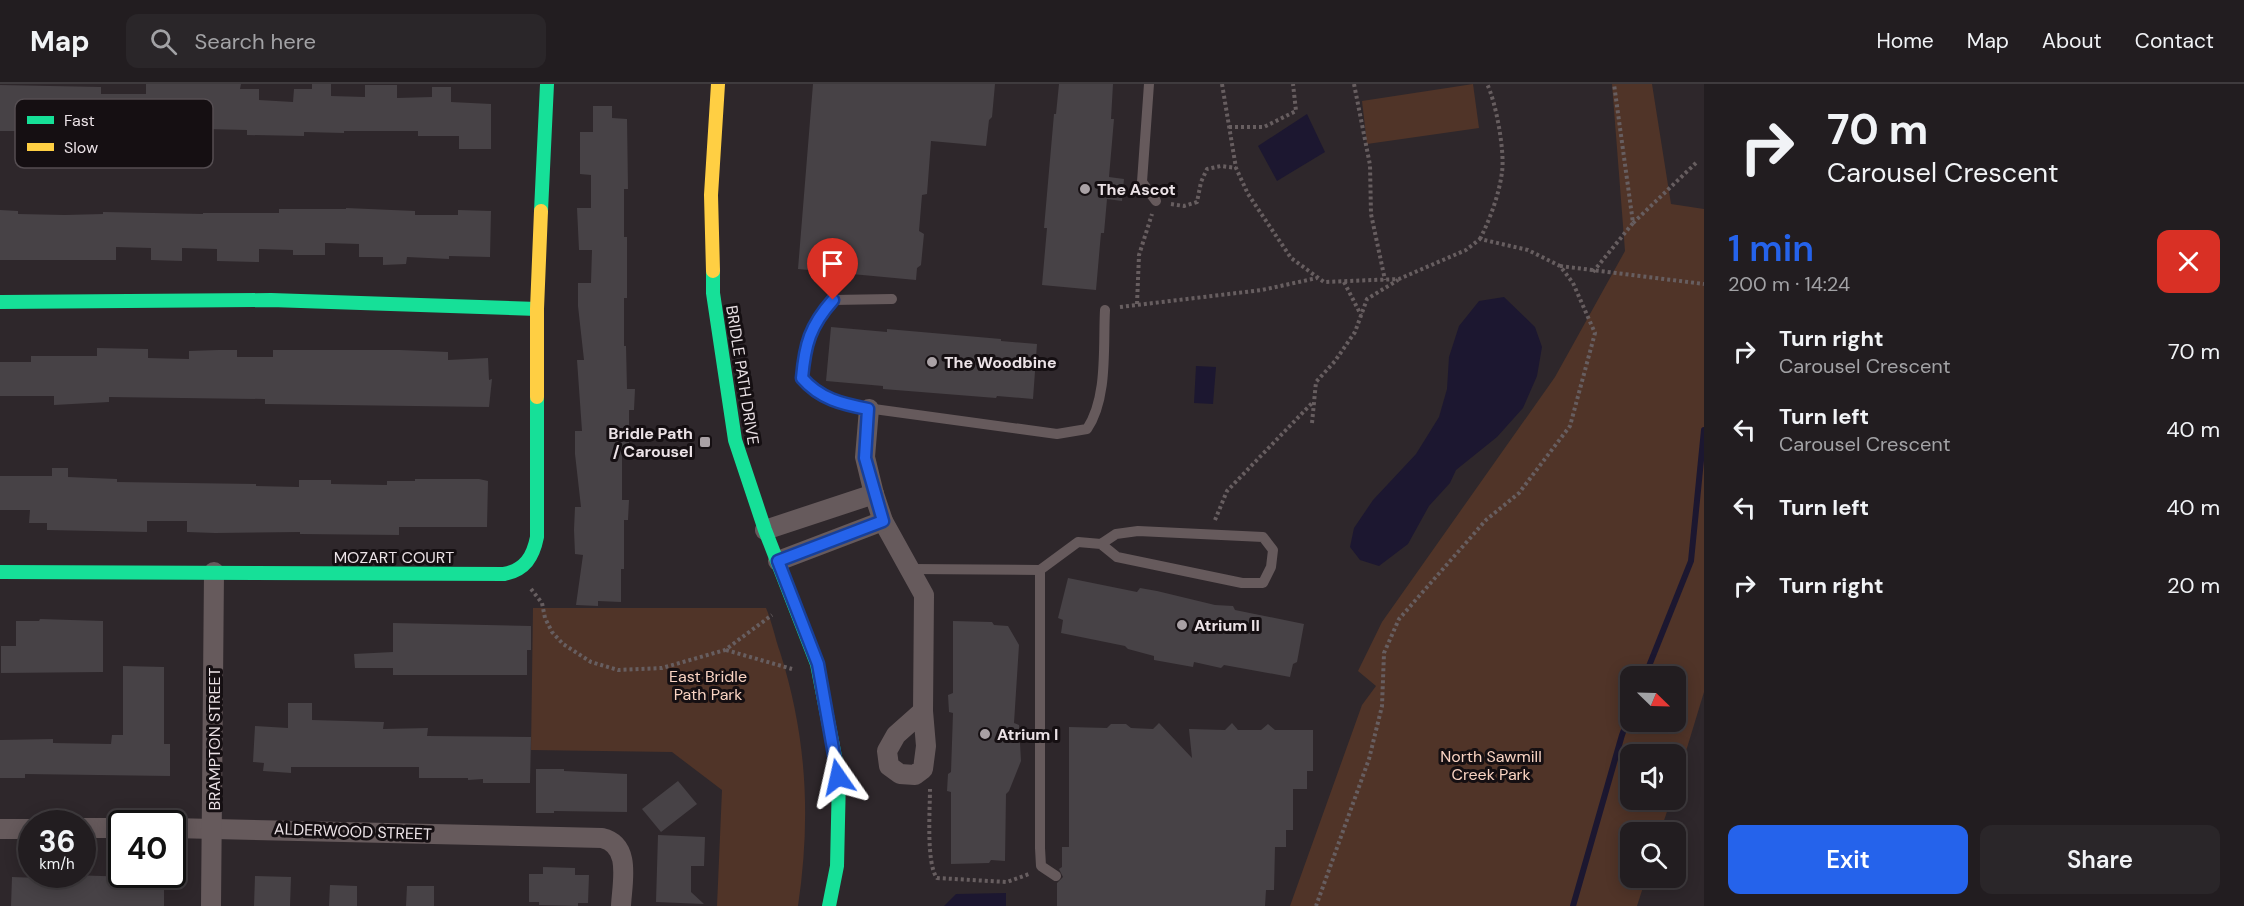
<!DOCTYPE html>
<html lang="en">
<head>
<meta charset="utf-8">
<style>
  :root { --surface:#221d20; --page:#2a2629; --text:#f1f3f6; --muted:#a2a2a5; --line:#3f3b3e; --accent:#2563eb }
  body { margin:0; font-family:"DM Sans",sans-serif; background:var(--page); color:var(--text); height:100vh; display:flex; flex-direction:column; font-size:22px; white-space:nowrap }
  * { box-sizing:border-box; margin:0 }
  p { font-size:20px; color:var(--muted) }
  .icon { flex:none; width:33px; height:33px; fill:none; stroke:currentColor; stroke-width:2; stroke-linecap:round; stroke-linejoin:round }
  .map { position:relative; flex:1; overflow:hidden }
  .panel { display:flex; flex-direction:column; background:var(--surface); width:540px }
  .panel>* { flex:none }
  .hud { background:#221d20; color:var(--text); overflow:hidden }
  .needle { width:39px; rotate:113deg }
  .buttons { position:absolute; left:1620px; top:582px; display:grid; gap:12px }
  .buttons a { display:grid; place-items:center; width:66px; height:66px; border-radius:12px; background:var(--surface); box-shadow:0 3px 15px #0003,0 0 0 2px var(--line); font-size:30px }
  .speed { position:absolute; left:18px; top:726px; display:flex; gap:12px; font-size:30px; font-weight:700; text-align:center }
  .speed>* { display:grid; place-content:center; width:78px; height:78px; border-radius:50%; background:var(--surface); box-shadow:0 3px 15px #0003,0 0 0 2px var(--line); line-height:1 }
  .speed small { font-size:15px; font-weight:400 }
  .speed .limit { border:3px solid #111; border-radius:9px; background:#fff; color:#111 }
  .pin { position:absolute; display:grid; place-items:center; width:51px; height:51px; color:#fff; margin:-62px -26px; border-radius:50% 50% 50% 0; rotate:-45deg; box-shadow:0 0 6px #0007 }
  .pin .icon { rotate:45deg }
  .me { position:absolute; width:66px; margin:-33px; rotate:349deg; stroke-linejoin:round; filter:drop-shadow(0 0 4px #0008) }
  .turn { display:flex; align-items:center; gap:21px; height:126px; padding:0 24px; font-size:27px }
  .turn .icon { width:78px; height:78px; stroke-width:2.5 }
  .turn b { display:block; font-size:42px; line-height:51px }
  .round { display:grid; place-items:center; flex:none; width:63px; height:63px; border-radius:12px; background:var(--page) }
  .headline { display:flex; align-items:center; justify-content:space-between; height:102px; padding:0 24px }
  h1 { font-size:36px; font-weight:600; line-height:45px; color:var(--accent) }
  .action { display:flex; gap:12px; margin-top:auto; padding:12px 24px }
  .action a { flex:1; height:69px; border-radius:12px; background:var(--accent); color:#fff; font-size:24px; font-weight:600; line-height:69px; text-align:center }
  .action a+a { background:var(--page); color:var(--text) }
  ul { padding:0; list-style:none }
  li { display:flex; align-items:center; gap:18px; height:78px; padding:0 24px }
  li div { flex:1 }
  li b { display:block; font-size:22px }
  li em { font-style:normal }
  header { display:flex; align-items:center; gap:36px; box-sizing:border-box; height:84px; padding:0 30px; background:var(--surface); border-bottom:2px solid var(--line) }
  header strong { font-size:28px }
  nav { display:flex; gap:33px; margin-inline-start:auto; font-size:21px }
  .search { width:420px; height:54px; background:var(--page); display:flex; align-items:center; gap:15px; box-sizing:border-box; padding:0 21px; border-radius:12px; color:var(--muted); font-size:22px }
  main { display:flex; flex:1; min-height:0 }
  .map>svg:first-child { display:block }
</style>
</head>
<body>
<header>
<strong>Map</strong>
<div class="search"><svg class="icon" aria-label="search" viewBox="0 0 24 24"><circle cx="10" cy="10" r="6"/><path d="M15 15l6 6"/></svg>Search here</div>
<nav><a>Home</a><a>Map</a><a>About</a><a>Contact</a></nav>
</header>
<main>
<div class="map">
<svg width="1704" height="822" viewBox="0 0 1704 822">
  <rect width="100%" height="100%" fill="#2e272b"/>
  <g fill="#503428" fill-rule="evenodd">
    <path d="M1473 0 1479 44 1367 60 1362 17Z"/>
    <path d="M1612 0H1652L1671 120 1704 125V608L1676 700V670H1630V716H1671L1660 748H1630V794H1646L1637 822H1290L1362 621 1376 602 1358 587 1382 538 1555 293 1625 167ZM1630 592H1676V638H1630Z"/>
    <path d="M533 524H766C772 538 775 554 780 568 807 653 811 735 798 822H717L722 706 672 668 531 666Z"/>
  </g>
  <g fill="#1c1730">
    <path d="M1307 30 1325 68 1277 97 1258 62Z"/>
    <path d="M1504 213 1535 243 1542 263 1537 292 1523 324 1497 353 1456 386 1450 399 1429 422 1408 460 1379 482 1360 476 1350 463 1354 444 1373 416 1416 370 1439 333 1447 305 1449 273 1459 242 1479 217Z"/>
    <path d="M1196 282 1216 283 1213 320 1194 319Z"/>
    <path d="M1006 809V822H944L956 810Z"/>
  </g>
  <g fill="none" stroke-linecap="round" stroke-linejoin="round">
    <g stroke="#1c1730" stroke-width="6">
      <path d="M1645 592 1691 477 1704 346"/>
      <path d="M1573 822 1622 651 1630 630"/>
    </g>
  </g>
  <g fill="#474246">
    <path d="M146 0H241L240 5H259V16L293 18 294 5H312V0H331V12L365 13V1H397V14L432 13V3H451V18L491 20V65H459V52H418V47H344V49L304 48V52L247 51V46L205 45V52H184V47H119V52L42 51V47H0V1L101 3V10H146Z"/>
    <path d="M813 0H995L992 33 989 36 986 62 931 57 927 110 922 111 919 147 924 150 921 181 917 184 916 196 798 185Z"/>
    <path d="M1059 0H1113L1111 35H1114L1109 93 1124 95 1122 117 1107 115 1104 149H1101L1096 206 1042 201 1047 144H1044L1054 30H1056Z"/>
    <path d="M593 22H612V34L627 35 628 105H624V153H627V214H624V262H626L627 305H635L634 326H629V370H622V416H629L628 436H624V485H621V518L598 517V522L576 521 583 471 575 470 574 446 575 423H581L575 370V347H582L577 276H584L578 222V199H591L592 166H579L577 124H591V91L580 90V48H593Z"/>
    <path d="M346 124 415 127V131H458V126L491 127 490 173 449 172V175L407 173 406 180 383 181V173H359V160L325 159V171H293V166L259 165V178L217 177V165L182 164V177L151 176V164L116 163V176H0V126L18 127V130L65 131 103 130V128L203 130V129H279V125H346Z"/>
    <path d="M831 243 887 248V245L1001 255V257L1037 260 1033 315 997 312 996 314 883 305V302L826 297Z"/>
    <path d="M97 264 148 265V274L189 275V267L218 266H237V273H273V266H400L448 268V276L488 274 489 296 492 295 489 323 265 320V315L109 313V318L54 321V312H0V278H31V272H97Z"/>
    <path d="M52 384H68V393L117 395V398L256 400V402L299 403V396H331V400L387 401V397H415V395H479L488 397 487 443H399V451L300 450V448L215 449 187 448V437H147V448L47 446V439H29L30 426H0V392H52Z"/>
    <path d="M1068 494 1137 508 1140 504 1157 507 1215 521 1233 522 1235 526 1304 540 1297 578 1293 580 1290 593 1224 581 1221 584 1194 578 1193 583 1154 576V572L1128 565 1125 562 1061 549 1063 536 1058 534Z"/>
    <path d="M40 535 103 537V588L1 589V562H16V537H39Z"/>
    <path d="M953 537 992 538 994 541 1008 542 1019 561 1014 639 1019 641 1021 677 1009 707 1006 710 1005 777 991 776 989 779 951 780V708L947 707 948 690 951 688 953 629 949 628 948 611 953 609Z"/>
    <path d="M393 539 531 542V566H527V591H393V584H355L354 570 393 568Z"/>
    <path d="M123 582 164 583V660H170V692L25 690V694H0V656L53 655V659L111 660 112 651H123Z"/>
    <path d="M288 619H312V636L384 638 383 645 428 644 427 652 531 653 530 699H483V695L468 696V694H419V683H291V689L263 687 264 679 253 678 255 642 288 644Z"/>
    <path d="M1159 639 1192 674 1189 645 1225 646 1232 639 1238 646H1261L1268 640 1275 646H1313V687H1307V705H1293V746H1286V763H1275L1274 806H1266L1265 822H1057V799L1063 793 1059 785 1062 783V763H1069V643L1107 644 1111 640H1126L1131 644 1153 645Z"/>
    <path d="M536 685H564V687L627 690V728L554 727V729H536Z"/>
    <path d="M678 697 697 720 661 748 642 725Z"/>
    <path d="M658 751 705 753 704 782H691V808L704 820 656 818Z"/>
    <path d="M543 783 575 784V791H589L588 819H578V822L539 821V818H529V790H543Z"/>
    <path d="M39 790 164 794V822H11L12 793 39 794Z"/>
    <path d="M255 792 291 793 290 822H254Z"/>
    <path d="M330 801 357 802V822H329Z"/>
    <path d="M407 802H434V822H406Z"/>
  </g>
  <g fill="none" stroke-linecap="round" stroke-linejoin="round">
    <g stroke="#675e60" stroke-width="4" stroke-dasharray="3 3" stroke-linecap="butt">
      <path d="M1222 0 1236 84 1248 110 1291 174 1324 198 1399 195 1466 166 1480 155 1528 166 1560 182 1573 199 1595 249 1570 342 1519 409 1486 436 1399 535 1384 569 1382 622 1369 675 1316 822"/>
      <path d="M1354 0 1370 81 1371 130 1385 196"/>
      <path d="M1229 43H1264L1296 27 1293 0"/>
      <path d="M1171 120 1184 122 1197 118 1201 98 1207 85 1221 82 1236 84"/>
      <path d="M1633 139 1698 77"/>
      <path d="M1480 155C1490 135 1499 111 1502 88 1505 68 1496 18 1487 0"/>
      <path d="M1560 182 1704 200"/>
      <path d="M1593 188 1633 139 1614 0"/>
      <path d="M1344 198 1361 231"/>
      <path d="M1137 220 1139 171 1152 130"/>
      <path d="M1120 223 1262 206 1317 194"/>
      <path d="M1312 339 1316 298 1335 277 1355 248 1367 215 1398 196"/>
      <path d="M1215 436 1227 407 1313 318"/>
      <path d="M531 505 542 519 545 534 552 548 563 560 591 578 618 586 662 584 725 566 772 531"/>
      <path d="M726 566 792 585"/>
      <path d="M930 705C930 725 926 780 937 794L1007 798 1029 790"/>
    </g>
    <g stroke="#665a5c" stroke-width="10">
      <path d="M1149 0 1142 98 1156 117"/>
      <path d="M892 215 833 216C810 242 805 260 802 294 816 310 832 316 852 322L1057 350 1087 345C1108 314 1103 263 1105 226"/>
      <path d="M911 485 1040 486 1078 458 1101 460 1117 473 1242 499H1263L1271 483 1273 466 1263 453 1138 447 1116 450 1101 460"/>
      <path d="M1040 486V764L1041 782 1056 792"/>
    </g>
    <g stroke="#665a5c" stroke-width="20">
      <path d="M869 325 865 373 874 410 883 437 924 511 923 627 926 662 923 685 915 691 900 690 889 682 887 667 896 651 923 627"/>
      <path d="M765 446 874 410"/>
      <path d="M778 477 883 437"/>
      <path d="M82 744H122"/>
      <path d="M172 744 602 754C632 761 622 799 621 822"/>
      <path d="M0 745H32"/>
      <path d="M211 822 214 488"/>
    </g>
    <g stroke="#16e098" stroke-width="14">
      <path d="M541 127 547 0"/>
      <path d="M713 187V209L735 356 765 446 817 580 839 693 837 782 829 822"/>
      <path d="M0 218 271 216 537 225"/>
      <path d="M0 488 504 490C525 486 533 473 537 453V313"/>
    </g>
    <g stroke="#ffcf43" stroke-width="14">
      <path d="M713 187 711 111 718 0"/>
      <path d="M537 313V225L541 127"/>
    </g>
  </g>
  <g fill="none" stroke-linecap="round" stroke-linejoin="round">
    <g stroke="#184099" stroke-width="15">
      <path id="route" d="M833 216C810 242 805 260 802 294 820 315 842 320 868 325L865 374 883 437 778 477 818 580 838 693"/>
    </g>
    <use href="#route" stroke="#2563eb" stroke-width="10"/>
  </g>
  <g fill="#a9a1a5" stroke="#150f12" stroke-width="2">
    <circle cx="1085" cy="105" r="6"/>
    <circle cx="932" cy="278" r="6"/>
    <rect x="699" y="352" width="12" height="12" rx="3"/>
    <circle cx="1182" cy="541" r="6"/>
    <circle cx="985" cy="650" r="6"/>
  </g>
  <g text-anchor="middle" stroke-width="6" stroke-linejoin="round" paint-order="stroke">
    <g font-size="16" font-weight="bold" fill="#ebe2e6" stroke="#150f12" text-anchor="start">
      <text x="1097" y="111">The Ascot</text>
      <text x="944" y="284">The Woodbine</text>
      <text x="693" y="355" text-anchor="end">Bridle Path<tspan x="693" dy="18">/ Carousel</tspan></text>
      <text x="1194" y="547">Atrium II</text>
      <text x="997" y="656">Atrium I</text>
    </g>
    <g font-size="16" fill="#ebe2e6" stroke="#150f12">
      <text transform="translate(743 291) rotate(81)" y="6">BRIDLE PATH DRIVE</text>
      <text x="394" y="479">MOZART COURT</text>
      <text transform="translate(214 655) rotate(-90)" y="6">BRAMPTON STREET</text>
      <text transform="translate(353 747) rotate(2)" y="6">ALDERWOOD STREET</text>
    </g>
    <g font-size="16" fill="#f9d3c2" stroke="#150f12">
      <text x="708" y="598">East Bridle<tspan x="708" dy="18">Path Park</tspan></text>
      <text x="1491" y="678">North Sawmill<tspan x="1491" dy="18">Creek Park</tspan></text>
    </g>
  </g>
  <rect x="15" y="15" width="198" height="69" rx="9" fill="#150f12" stroke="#554e52" stroke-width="1.5"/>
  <rect x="27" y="32" width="27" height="8" fill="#16e098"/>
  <rect x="27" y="59" width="27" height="8" fill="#ffcf43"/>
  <g font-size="16" fill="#ebe2e6">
    <text x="64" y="42">Fast</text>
    <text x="64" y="69">Slow</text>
  </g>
</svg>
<div class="buttons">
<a><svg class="needle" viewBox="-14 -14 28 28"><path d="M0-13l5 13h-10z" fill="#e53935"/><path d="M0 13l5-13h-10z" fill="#a2a2a5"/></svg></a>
<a><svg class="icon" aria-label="sound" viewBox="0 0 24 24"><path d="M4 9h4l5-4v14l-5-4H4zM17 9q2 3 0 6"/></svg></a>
<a><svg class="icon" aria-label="search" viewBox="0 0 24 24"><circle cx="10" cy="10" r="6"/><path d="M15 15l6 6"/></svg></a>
</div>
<div class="speed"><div>36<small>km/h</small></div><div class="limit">40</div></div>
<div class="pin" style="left:833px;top:216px;background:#d93025"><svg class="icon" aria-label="arrive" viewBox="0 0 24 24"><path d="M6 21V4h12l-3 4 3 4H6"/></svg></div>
<svg class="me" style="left:838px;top:693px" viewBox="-20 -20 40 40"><path d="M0-17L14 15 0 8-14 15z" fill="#2563eb" stroke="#fff" stroke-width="4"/></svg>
</div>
<section class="panel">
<div class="hud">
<div class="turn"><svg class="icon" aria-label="right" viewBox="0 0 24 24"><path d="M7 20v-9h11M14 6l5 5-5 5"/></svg><div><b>70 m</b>Carousel Crescent</div></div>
</div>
<div class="headline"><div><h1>1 min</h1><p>200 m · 14:24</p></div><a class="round" style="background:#d93025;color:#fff"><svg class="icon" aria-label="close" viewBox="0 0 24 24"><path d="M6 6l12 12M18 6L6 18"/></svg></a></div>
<ul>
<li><svg class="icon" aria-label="right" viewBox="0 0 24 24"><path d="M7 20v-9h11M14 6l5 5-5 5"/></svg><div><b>Turn right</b><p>Carousel Crescent</p></div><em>70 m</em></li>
<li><svg class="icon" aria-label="left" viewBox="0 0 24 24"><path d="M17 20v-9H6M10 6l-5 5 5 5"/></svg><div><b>Turn left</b><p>Carousel Crescent</p></div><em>40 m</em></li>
<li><svg class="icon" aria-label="left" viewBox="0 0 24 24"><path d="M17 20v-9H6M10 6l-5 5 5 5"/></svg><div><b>Turn left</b></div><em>40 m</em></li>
<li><svg class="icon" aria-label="right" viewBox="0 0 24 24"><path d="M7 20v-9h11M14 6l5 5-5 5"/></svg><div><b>Turn right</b></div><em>20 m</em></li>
</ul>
<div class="action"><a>Exit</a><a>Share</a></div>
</section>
</main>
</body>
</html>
